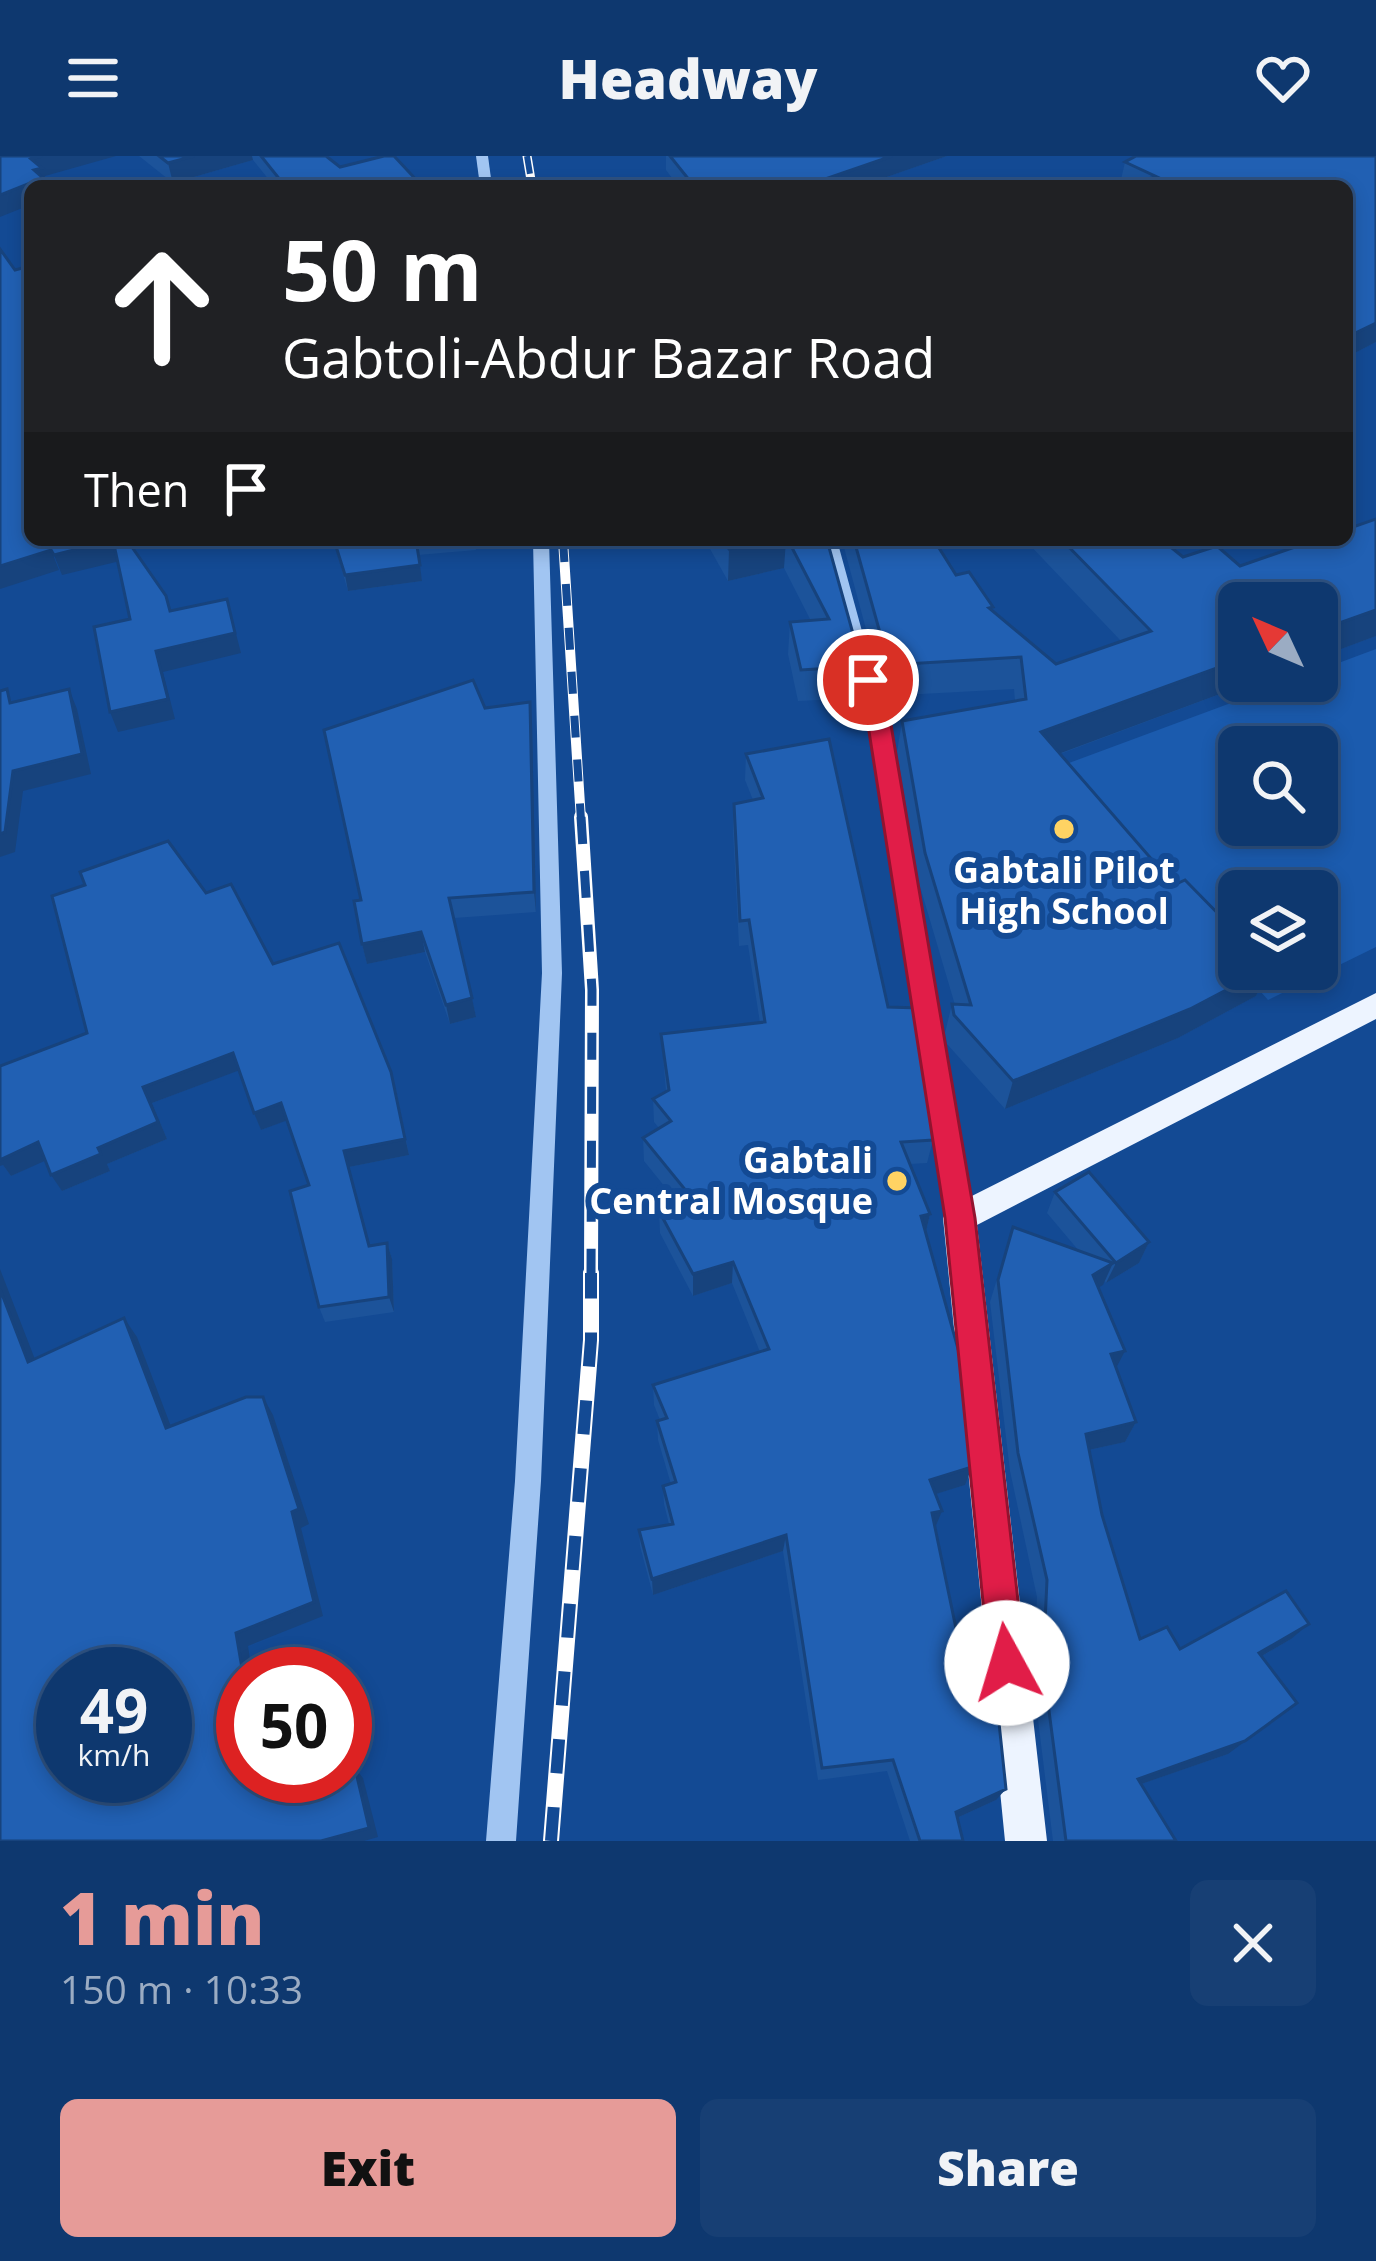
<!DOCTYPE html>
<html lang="en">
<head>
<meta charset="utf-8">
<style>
  :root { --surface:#0e386f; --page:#173f74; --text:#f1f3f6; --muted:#9bacc3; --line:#2e5282; --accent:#e69b98 }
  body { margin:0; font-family:"Open Sans",sans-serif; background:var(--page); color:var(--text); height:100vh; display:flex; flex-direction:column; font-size:45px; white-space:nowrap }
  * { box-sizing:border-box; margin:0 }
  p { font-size:39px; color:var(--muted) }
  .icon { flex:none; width:66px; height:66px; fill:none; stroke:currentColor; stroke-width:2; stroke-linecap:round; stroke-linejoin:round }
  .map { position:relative; height:1685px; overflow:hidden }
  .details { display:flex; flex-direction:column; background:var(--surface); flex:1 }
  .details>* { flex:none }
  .guide { position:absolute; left:24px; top:24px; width:1329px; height:366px; border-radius:18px; box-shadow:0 6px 18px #0003,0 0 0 3px var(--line); background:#202124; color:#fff; overflow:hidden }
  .needle { width:78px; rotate:314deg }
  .tools { position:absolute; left:1218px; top:426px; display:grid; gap:24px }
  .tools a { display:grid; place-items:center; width:120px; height:120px; border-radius:18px; background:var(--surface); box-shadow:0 6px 18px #0003,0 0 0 3px var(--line); font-size:60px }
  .speed { position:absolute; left:36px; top:1491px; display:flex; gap:24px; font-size:60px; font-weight:700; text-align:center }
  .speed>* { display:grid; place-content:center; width:156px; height:156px; border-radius:50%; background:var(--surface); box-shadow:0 6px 18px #0003,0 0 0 3px var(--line); line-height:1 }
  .speed small { font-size:30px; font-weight:400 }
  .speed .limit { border:18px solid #d22; background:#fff; color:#111 }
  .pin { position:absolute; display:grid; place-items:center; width:102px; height:102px; color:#fff; margin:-51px; border:6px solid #fff; border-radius:50%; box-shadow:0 3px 12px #0007 }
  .me { position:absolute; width:132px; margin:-66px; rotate:354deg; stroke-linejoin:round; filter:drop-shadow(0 0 9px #0008) }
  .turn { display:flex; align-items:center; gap:42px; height:252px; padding:0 60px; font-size:54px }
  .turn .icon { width:156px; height:156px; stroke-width:2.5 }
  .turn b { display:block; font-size:84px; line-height:102px }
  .then { display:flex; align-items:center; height:114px; padding:0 60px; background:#0003; gap:24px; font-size:45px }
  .round { display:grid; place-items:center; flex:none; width:126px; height:126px; border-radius:18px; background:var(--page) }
  .overview { display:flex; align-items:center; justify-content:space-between; height:204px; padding:0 60px }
  h1 { font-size:72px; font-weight:800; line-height:90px; color:var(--accent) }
  .cta { display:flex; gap:24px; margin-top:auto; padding:24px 60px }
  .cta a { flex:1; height:138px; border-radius:18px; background:var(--accent); color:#111; font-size:48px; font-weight:800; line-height:138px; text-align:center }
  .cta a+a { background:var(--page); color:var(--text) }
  header { display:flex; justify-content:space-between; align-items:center; height:156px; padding:0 60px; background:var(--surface); font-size:54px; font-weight:800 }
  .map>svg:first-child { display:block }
</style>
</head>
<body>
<header><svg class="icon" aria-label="menu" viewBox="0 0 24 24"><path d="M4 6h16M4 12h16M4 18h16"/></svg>Headway<svg class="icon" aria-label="heart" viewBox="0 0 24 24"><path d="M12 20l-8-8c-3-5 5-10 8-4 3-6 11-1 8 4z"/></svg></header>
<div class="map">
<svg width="1376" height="1685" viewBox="0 0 1376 1685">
  <rect width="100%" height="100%" fill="#134a94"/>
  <path fill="#1b5bae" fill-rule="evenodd" d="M1376 493V791L1268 844 1241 813H1317V735H1239V810L1069 607 1290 525H1317V515ZM1239 591H1317V669H1239Z"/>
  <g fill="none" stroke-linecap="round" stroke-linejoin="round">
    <g fill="#a1c5f2" fill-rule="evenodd">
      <path d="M476 0H488L492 30H480Z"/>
      <path d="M533 384H549L562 817 541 1325 516 1685H486L515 1325 542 817Z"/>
      <path d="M821 384H837L888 570 972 1062 968 1069 960 1072 952 1069 948 1062 870 570Z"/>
    </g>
    <path fill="#edf4ff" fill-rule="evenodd" d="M1376 837V863L977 1069 1047 1685H1005L943 1062 948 1052Z"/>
    <g stroke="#fff" stroke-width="9">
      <path id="rail-far3" d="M527 0 532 30"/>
    </g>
    <g stroke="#fff" stroke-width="10">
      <path id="rail-far2" d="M563 384 581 664"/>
    </g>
    <g stroke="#fff" stroke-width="14">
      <path id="rail-far1" d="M581 661 592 834 591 1120"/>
    </g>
    <g stroke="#fff" stroke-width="16">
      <path id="rail" d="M551 1685 591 1184V1117"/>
    </g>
    <use href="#rail-far3" stroke="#134a94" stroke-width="6" stroke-dasharray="18" stroke-linecap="butt"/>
    <use href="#rail-far2" stroke="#134a94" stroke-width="8" stroke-dasharray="22" stroke-linecap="butt"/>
    <use href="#rail-far1" stroke="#134a94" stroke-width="9" stroke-dasharray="27" stroke-linecap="butt"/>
    <use href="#rail" stroke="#134a94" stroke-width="12" stroke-dasharray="34" stroke-linecap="butt"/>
  </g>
  <g fill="#1c539a">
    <path d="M139 0H326L340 11 422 30H274L253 4 173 27Z"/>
    <path d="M666 0H947L861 30H678L666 14Z"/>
    <path d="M1376 0V186L1347 201V30H1116L1120 28 1125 6Z"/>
    <path d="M1376 363V480L1317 502 1239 525H1255L1060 598 1239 813H1269L1256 840 1178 882 1005 953 947 888 945 877 952 848 955 849 919 727 897 596 902 565 1015 545 1014 533 884 540 842 384H934L956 419 992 455 1056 508 1121 485 1025 384H1162L1183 401 1240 410Z"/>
    <path d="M333 384H475L476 394 418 399 422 425 348 435Z"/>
    <path d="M705 384H827L862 510 858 542 798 545 788 498 790 466 811 465 784 412 728 425Z"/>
    <path d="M530 546 532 567 536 756 454 762 476 861 450 868 425 796 367 808 362 788 361 744 485 552Z"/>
    <path d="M746 598 888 851 933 984 927 1007 910 1008 930 1058 926 1076 965 1329 935 1338V1372L969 1535 996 1644 957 1662 963 1685H910L887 1615 818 1624 783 1395 653 1439 640 1390 639 1374 669 1368 664 1348 663 1330 671 1328 658 1284 657 1265 660 1264 654 1249 653 1229 760 1196 732 1127 693 1140 660 1077 659 1055 678 1047 644 1005 643 982 659 972 654 966 653 943 666 935 661 878 760 867 748 789 739 790 733 674 734 648 753 644 745 624Z"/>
    <path d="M206 737 396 933 409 999 349 1011 370 1090 387 1087 392 1103 394 1156 325 1166 319 1151 309 1029 287 964 261 974 239 914 152 947 167 983 107 1008 110 1015 62 1035 45 1004 11 1020 3 1009 87 877Z"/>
    <path d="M1055 1036 1149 1086 1139 1107 1106 1127 1105 1125 1098 1132 1116 1212 1136 1266 1125 1286 1089 1294 1102 1359 1140 1483 1180 1493 1291 1483 1262 1500 1228 1598 1141 1628 1176 1685H1053L1033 1523 1037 1441 1010 1315 990 1146 1013 1071 1079 1095 1047 1057Z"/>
  </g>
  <g fill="#17437d">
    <path d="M42 0H116L45 20 48 30H30V49L0 61V39L31 3Z"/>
    <path d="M194 0H252L253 4 173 27 168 7Z"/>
    <path d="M892 0H947L861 30H805Z"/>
    <path d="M1376 167V186L1347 201V181Z"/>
    <path d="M113 384 120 405 62 419 54 399Z"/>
    <path d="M772 384H786L784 412 728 425 729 393Z"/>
    <path d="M51 394 59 414 0 433V410Z"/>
    <path d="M420 409 422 425 348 435 345 419Z"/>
    <path d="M227 443 241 497 163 516 175 563 118 576 110 556 156 495Z"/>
    <path d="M1376 454V480L1317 502V475Z"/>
    <path d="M1239 504V525H1255L1034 607 1041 576Z"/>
    <path d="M69 533 77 553 91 618 23 635 15 696 0 701V678L13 615Z"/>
    <path d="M530 546 532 567 536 756 534 736Z"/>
    <path d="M421 776 425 796 367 808 362 788Z"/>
    <path d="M1266 813H1269L1256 840 1178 882 1005 953 1013 925Z"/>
    <path d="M472 842 476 861 450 868 446 849Z"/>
    <path d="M233 897 240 914 152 947 167 983 107 1008 110 1015 62 1035 51 1019 98 992 143 931Z"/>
    <path d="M391 916 409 999 349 1011 374 1105 344 995Z"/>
    <path d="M281 947 288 964 261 974 254 957Z"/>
    <path d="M38 986 49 1003 11 1020 3 1009 0 1010V1001Z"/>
    <path d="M930 1058 925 1080 921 1060Z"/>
    <path d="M1149 1086 1139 1107 1106 1127 1116 1107Z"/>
    <path d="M387 1087 392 1103 394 1156 389 1141Z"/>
    <path d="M733 1106 732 1127 693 1140V1118Z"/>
    <path d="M1113 1107 1103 1129 1083 1141 1093 1119Z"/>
    <path d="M0 1113 43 1224 28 1206 0 1133Z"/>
    <path d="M124 1162 137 1181 178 1289 166 1272Z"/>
    <path d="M1125 1195 1114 1216 1111 1198Z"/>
    <path d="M263 1241 273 1259 309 1368 301 1372 323 1460 248 1490 252 1518H243L236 1477Z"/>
    <path d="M1136 1266 1125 1286 1075 1297 1086 1278Z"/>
    <path d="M972 1311 965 1329 923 1342 930 1324Z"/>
    <path d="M942 1355 935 1372 932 1357Z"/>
    <path d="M786 1379 783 1395 653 1439 652 1423Z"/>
    <path d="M1309 1468 1291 1483 1243 1511 1259 1497Z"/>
    <path d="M1297 1547 1228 1598 1124 1634 1138 1623Z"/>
    <path d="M355 1612 363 1622 378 1681 364 1685H321Z"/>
    <path d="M260 1620H270L274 1645 263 1636Z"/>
    <path d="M1006 1633 996 1644 948 1666 956 1656Z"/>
  </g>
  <g fill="#2160b3" stroke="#17437d" stroke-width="3" fill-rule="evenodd">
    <path d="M0 0H42L31 3 42 12 34 14 43 22 0 39Z"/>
    <path d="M159 0H194L168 7Z"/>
    <path d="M261 0H326L340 11 384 0H394L422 30H285Z"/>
    <path d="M670 0H892L805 30H694Z"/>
    <path d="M1136 0H1376V167L1347 181V30H1118L1117 29 1157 21 1125 6Z"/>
    <path d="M0 93 15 114 30 110V384H127L166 440 170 455 227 443 235 477 156 495 168 543 110 556 94 471 130 463 113 384 54 399 51 394 0 410Z"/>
    <path d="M1376 363V454L1317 475V447H1239V504L1041 576 1174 729 1185 724 1239 779V813H1266L1190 853 1013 925 954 859 952 848 971 849 925 697 902 565 1026 543 1021 501 889 509 854 384H934L956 419 969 416 993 451 989 452 1056 508 1151 475 1062 384H1162L1183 401 1217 390 1240 410 1315 384H1347V373Z"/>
    <path d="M334 384H416L420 409 345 419Z"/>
    <path d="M724 384H772L729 393Z"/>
    <path d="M788 384H827L862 510 801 514 790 466 829 463Z"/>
    <path d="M473 524 485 552 530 546 534 736 449 742 472 842 446 849 421 776 362 788 354 745 361 744 324 574Z"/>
    <path d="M7 533 10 547 69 533 82 598 13 615 5 676 0 678V535Z"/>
    <path d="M829 583 888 851 919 852 933 984 901 986 930 1058 921 1060 962 1207 972 1311 930 1324 942 1355 932 1357 969 1535 995 1529 1006 1633 956 1656 963 1685H920L893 1604 822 1612 786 1379 652 1423 639 1374 673 1368 663 1330 676 1326 657 1265 667 1262 653 1229 769 1193 733 1106 693 1118 659 1055 692 1042 643 982 671 965 653 943 669 934 661 878 765 866 749 764 740 765 734 648 763 642 746 598Z"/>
    <path d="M168 685 206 737 231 728 273 808 339 787 391 916 405 983 344 995 369 1090 387 1087 389 1141 319 1151 290 1035 309 1029 281 947 254 957 233 897 143 931 158 966 98 992 101 998 51 1019 38 986 0 1004V910L87 877 52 740 85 729 80 716Z"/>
    <path d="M1089 1016 1149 1086 1116 1107 1055 1036Z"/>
    <path d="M1013 1071 1113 1107 1093 1119 1125 1195 1111 1198 1136 1266 1086 1278 1102 1359 1140 1483 1167 1471 1180 1493 1286 1435 1309 1468 1259 1497 1297 1547 1245 1585 1138 1623 1176 1685H1066L1043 1509 1047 1424 1018 1297 998 1124Z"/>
    <path d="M0 1133 28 1206 124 1162 166 1272 246 1241H263L299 1353 292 1356 314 1446 236 1477 243 1518V1620H260L263 1636 322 1620H345V1614L355 1612 369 1672 321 1685H0ZM63 1518H165V1620H63Z"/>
  </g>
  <path fill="#e11d48" stroke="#92132f" stroke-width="3" d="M868 517 879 524 891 569 975 1062 1025 1507 1020 1520 1007 1525 994 1520 989 1507 945 1062 868 569 856 524Z"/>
  <g fill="#ffd363" stroke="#134a94" stroke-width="4.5">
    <circle cx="1064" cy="673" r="12"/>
    <circle cx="897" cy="1025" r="12"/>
  </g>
  <g text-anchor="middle" stroke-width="12" stroke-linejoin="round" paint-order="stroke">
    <g font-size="36" font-weight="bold" fill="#fff" stroke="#134a94">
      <text x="1064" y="727">Gabtali Pilot<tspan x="1064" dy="41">High School</tspan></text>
      <text x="873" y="1017" text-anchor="end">Gabtali<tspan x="873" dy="41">Central Mosque</tspan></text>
    </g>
  </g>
</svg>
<div class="tools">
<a><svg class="needle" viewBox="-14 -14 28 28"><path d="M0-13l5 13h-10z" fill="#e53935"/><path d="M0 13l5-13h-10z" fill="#9bacc3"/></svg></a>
<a><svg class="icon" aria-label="search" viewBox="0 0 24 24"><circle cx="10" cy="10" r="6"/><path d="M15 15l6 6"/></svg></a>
<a><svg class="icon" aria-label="layers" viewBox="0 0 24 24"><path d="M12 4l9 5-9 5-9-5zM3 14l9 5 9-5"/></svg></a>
</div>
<div class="speed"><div>49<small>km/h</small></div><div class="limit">50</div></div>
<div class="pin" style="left:868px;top:524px;background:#d93025"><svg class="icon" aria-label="arrive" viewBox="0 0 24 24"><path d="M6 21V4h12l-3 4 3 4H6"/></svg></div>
<svg class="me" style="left:1007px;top:1507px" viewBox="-20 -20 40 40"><circle r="19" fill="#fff"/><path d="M0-13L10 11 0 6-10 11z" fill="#e11d48"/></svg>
<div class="guide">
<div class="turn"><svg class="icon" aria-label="ahead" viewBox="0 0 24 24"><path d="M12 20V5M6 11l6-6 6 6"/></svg><div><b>50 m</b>Gabtoli-Abdur Bazar Road</div></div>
<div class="then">Then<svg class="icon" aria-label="arrive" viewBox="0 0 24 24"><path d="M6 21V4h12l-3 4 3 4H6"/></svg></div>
</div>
</div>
<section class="details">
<div class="overview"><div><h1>1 min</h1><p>150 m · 10:33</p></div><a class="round"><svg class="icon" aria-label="close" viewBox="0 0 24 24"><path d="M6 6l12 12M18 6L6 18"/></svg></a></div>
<div class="cta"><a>Exit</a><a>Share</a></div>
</section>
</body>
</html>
